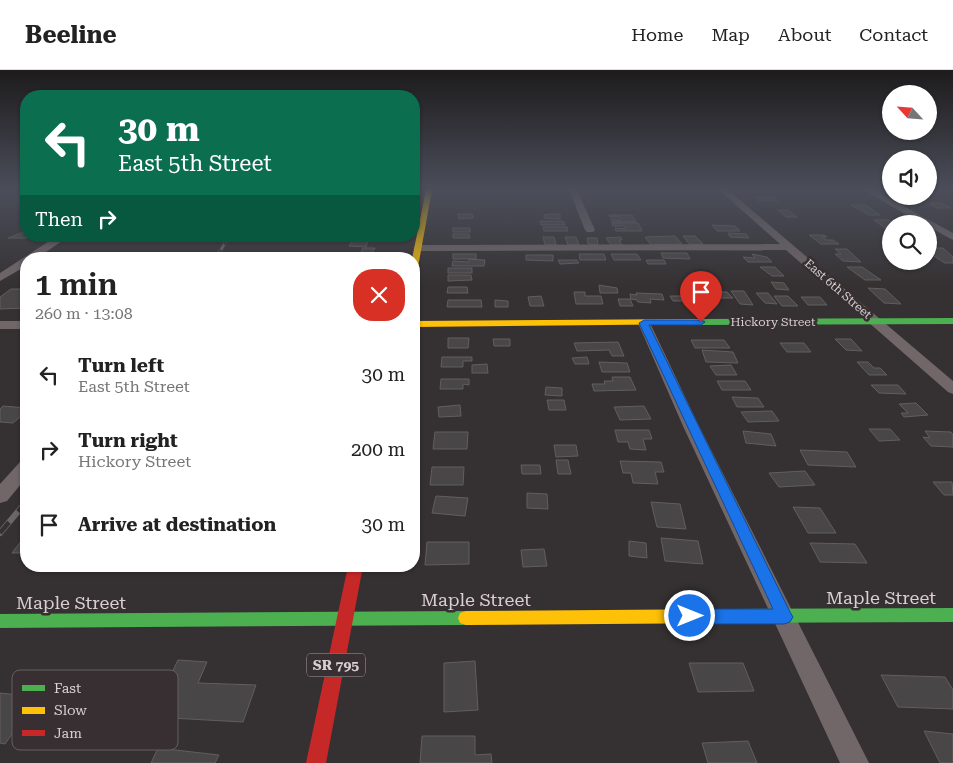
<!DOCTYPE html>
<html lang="en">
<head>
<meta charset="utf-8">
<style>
  :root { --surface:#fff; --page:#f2f2f2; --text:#222; --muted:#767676; --line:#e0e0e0 }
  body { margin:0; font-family:"Roboto Serif",serif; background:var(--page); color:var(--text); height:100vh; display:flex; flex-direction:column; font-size:19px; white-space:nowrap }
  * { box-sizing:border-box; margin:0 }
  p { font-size:16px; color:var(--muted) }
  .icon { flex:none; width:28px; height:28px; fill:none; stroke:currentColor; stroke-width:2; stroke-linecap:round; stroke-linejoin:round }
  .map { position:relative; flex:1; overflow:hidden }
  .panel { position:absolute; left:20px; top:182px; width:400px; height:320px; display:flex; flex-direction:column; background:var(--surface); border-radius:20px; box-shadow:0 1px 4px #0004 }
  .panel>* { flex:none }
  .top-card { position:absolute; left:20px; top:20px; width:400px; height:152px; border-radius:20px; box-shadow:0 1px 4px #0004; background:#0b6e4f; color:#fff; overflow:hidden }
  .needle { width:32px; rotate:296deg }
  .fabs { position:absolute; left:882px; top:15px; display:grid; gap:10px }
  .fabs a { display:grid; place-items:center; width:55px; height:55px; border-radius:50%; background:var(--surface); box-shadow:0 1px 4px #0004; font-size:25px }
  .pin { position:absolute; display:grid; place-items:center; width:42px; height:42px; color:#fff; margin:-51px -21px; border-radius:50% 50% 50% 0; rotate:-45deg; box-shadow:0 0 5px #0007 }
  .pin .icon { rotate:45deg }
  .me { position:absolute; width:55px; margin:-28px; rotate:90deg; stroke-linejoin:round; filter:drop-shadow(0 0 4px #0008) }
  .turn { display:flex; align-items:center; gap:18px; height:105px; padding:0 15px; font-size:22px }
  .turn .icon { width:65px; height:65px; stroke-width:2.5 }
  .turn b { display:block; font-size:35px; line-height:42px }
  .then { display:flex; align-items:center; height:48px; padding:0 15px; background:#0003; gap:10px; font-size:19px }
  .round { display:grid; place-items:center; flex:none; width:52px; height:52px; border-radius:20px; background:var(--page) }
  .headline { display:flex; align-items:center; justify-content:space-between; height:85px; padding:0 15px }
  h1 { font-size:30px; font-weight:600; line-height:38px }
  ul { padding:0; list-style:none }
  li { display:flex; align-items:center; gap:15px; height:75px; padding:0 15px }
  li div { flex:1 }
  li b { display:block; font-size:19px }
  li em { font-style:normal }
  header { display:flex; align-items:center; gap:30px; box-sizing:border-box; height:70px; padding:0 25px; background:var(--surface); border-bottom:1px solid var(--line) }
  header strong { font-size:24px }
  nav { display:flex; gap:28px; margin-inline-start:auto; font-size:18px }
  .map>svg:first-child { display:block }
</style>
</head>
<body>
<header>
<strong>Beeline</strong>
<nav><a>Home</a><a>Map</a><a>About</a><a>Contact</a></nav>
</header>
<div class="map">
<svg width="953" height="693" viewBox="0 0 953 693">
  <rect width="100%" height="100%" fill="#353132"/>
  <g fill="#494647" stroke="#625e5f">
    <path d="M755 127H774L778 131H759Z"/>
    <path d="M931 133H940L951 138H937L929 134H934Z"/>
    <path d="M851 135H866L880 145H869Z"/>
    <path d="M778 140H788L797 147H786Z"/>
    <path d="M458 144H472L473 148 459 149Z"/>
    <path d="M550 144H560V149L544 148V145Z"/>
    <path d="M609 145H632L636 152H612L611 149 620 150 619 147H610Z"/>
    <path d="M874 150H889L894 154H891V158H885Z"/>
    <path d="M540 151H563L565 155H541Z"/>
    <path d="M612 153H638L642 161H616L615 158 626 159 624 156H613Z"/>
    <path d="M712 155 735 156 740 161H717Z"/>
    <path d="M543 157H567L568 161H544Z"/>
    <rect x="453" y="158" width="17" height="4"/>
    <path d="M24 162 26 163V166H30L26 168H8Z"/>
    <path d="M728 163 746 164 749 168 730 167Z"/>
    <path d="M453 164H469L470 168H453Z"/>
    <path d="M809 165H824L827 167H823L826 170H833L839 174H821Z"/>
    <path d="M675 166 682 174 651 175 645 167Z"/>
    <path d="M683 166H695L703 174 690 175Z"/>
    <path d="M543 167H554L556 175H545Z"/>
    <path d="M565 167H576L579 175H568Z"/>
    <path d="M621 167 622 170H619L622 175H611L606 168Z"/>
    <path d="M587 168H597L598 175 588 174Z"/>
    <path d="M352 171H368L366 177 349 176Z"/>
    <path d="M363 178H375L372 184H360Z"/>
    <path d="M929 178H943L953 187V193H945L929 183Z"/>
    <path d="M835 179H847L861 192 843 191 835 184H841Z"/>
    <path d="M661 183H687L690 189 663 188Z"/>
    <rect x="453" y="184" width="23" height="5"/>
    <path d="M579 184H604L606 190H580Z"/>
    <path d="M611 184H637L641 190H614Z"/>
    <path d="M752 184 767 187 772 192H748L743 187 755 188Z"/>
    <path d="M526 185H553V191L526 190Z"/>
    <path d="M469 189 485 190 484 196H452L453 191 469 192Z"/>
    <path d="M558 190H577L579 193 560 194Z"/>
    <path d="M646 190H664L666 194H648Z"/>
    <path d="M760 197H775L784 206H772Z"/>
    <path d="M847 197H862L881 210H865Z"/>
    <rect x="448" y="198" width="24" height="5"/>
    <path d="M448 205H471L472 210 448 211Z"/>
    <path d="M771 212 784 213 789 220 776 219Z"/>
    <path d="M599 215 617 218 618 223H600Z"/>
    <path d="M448 217H467L468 223H447Z"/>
    <path d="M868 218 885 219 901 234 884 233Z"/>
    <path d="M11 219H26V238L0 239V227Z"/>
    <path d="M731 221H744L753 235 740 234Z"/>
    <path d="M574 222H585V226H601L603 234H576Z"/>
    <path d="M716 222H727L733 228H721Z"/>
    <path d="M636 223 662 224 664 230 650 229 651 233 638 232 637 230 631 229 630 224 637 225Z"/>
    <path d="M756 223H768L777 234 765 233Z"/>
    <path d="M541 226 544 236H530L528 227Z"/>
    <path d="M670 226H698L699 229H712L715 235 685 234 683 231H673Z"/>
    <path d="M774 226H788L798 236H782Z"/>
    <path d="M801 227H820L827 235H808Z"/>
    <path d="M618 229H630L633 236H620Z"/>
    <path d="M448 230H481L482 237H447Z"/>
    <path d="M495 230 508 231V237H495Z"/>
    <path d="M448 268H469L468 278H448Z"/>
    <path d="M493 269H510V276H494Z"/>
    <path d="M835 269H851L862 281 846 280Z"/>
    <path d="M691 270H724L730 278H695Z"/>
    <path d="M618 272 624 286H612L609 280 577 281 574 273Z"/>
    <path d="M780 273H804L811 282H787Z"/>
    <path d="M702 280 733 282 738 293 706 292Z"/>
    <path d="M442 287H472V291H463V297H441Z"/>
    <path d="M587 287 589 294H575L572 288Z"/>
    <path d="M599 292 627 293 630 302H602Z"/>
    <path d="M857 292H868L874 298H880L887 305H869Z"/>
    <path d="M487 294 488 303H472V295Z"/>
    <path d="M731 295 737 305H716L710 296Z"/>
    <path d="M612 307H630L636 320 594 321 592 314H605L604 311H613Z"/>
    <path d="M441 309H469V315L463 314V319H440Z"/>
    <path d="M717 311H745L751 320H722Z"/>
    <path d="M871 315H898L906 324 879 323Z"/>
    <path d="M546 317 562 318V326L545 325Z"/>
    <path d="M732 327 758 328 764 337H737Z"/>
    <path d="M547 330H564L566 340H549Z"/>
    <path d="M916 333 928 345 904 347 901 343H908L899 334Z"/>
    <path d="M460 335 461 346 439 347 438 337Z"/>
    <path d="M3 336 26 338V342L13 353 0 352V339Z"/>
    <path d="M644 336 651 349 620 350 614 337Z"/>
    <path d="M772 341 779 351 748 352 741 342Z"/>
    <path d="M869 359H890L900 370 879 371Z"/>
    <path d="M615 360H649L652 369H643L646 380 630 379 628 372H618Z"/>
    <path d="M743 361 771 364 776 376 746 373Z"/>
    <path d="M925 361 951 362 953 365V377L931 376 923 367 930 368Z"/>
    <path d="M435 362H468L467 379H433Z"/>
    <path d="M554 375H576L578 386 556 387Z"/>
    <path d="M800 380 847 382 856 397 808 395Z"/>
    <path d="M556 390H568L571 404H558Z"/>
    <path d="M620 391 661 392 664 402H655L658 414 633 413 631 403H623Z"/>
    <path d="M521 395H540L541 404H522Z"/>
    <path d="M432 397H464L463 415H430Z"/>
    <path d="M805 401 815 415 779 417 769 403Z"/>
    <path d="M933 412H952L953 425H944Z"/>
    <path d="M527 423 547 424 548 439 527 438Z"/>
    <path d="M436 426 468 428 465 446 432 443Z"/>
    <path d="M651 432 680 434 686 459 657 457Z"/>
    <path d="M793 437 820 438 836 463H808Z"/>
    <path d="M26 465V483H12Z"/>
    <path d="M661 468 698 471 703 494 665 491Z"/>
    <path d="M629 471 646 473 647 488 629 486Z"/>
    <path d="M427 472H469V494L425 495Z"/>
    <path d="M810 473 855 474 867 493 820 492Z"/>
    <path d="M544 479 547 496 523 497 521 480Z"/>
    <path d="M178 590 207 592 198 613 256 615 243 652 134 646 148 620 163 621Z"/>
    <path d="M475 591 478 640 444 642V593Z"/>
    <path d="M689 593H743L754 621 698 622Z"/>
    <path d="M881 605 945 607 953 620V639L898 637Z"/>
    <path d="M0 623 38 627 5 674 0 673Z"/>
    <path d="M924 661 953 664V693H940Z"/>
    <path d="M422 666H475V685L491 684 492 693H420Z"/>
    <path d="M748 671 757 693H708L702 673Z"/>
    <path d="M158 678 219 685 215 693H151Z"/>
  </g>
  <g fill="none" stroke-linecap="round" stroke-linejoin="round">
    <g fill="#716769" fill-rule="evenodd">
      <path d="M569 120H577L595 160 593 162H587L585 160Z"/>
      <path d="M719 120H728L953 311V324L948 322 786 180 418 181 413 178 418 175 780 174Z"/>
      <path d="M864 120H874L953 163V170L929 157V154H922Z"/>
      <path d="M57 166H69L36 189H26V196L0 211V203Z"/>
      <path d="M644 249 650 253 699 356 869 693H840L683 356 638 253Z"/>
      <rect x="0" y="251" width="26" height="8"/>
      <path d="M26 390V408L7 431 0 433V414L20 392Z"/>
    </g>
    <g fill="#4caf50" fill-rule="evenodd">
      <path d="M953 248V254L699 255 695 252 699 249Z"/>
      <path d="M953 538V552L734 553 728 551 726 546 728 541 734 539Z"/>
      <path d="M466 541 472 543 474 548 472 553 466 555 0 558V544Z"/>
    </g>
    <g fill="#ffc107" fill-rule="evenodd">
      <path d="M426 120H432L418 197 414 199V189H412Z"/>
      <path d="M699 249 703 252 702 254 414 257V251Z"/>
      <path d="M734 539 740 541 742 546 740 551 734 553 466 555 460 553 458 548 460 543 466 541Z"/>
    </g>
    <path fill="#c62828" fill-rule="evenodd" d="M348 496H363L326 693H306Z"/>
    <g stroke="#6c6668" stroke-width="3">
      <path id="rail-far2" d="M218 185 229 166"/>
    </g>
    <g stroke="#6c6668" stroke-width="4">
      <path id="rail-far1" d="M216 189 219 183"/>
    </g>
    <g stroke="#6c6668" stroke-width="6">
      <path id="rail" d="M0 463 26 432"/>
    </g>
    <use href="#rail-far2" stroke="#372f31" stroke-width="2" stroke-dasharray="6" stroke-linecap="butt"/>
    <use href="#rail-far1" stroke="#372f31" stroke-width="2.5" stroke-dasharray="8" stroke-linecap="butt"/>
    <use href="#rail" stroke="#372f31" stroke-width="4.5" stroke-dasharray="14" stroke-linecap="butt"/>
  </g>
  <linearGradient id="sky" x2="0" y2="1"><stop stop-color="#1d1b1c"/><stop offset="0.55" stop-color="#4b4e5a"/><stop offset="1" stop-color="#4b4e5a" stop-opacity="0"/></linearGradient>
  <rect width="953" height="217" fill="url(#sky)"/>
  <path fill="#1a73e8" stroke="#114b97" d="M644 250H701L705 252 701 255H649L790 542 793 547 790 552 784 554H690L684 551 682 546 684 541 690 539H773L639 253Z"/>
  <g text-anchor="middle" stroke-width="5" stroke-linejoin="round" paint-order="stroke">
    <g font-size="12" fill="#d5d0d1" stroke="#372f31">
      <text transform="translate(838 219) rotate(41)" y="4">East 6th Street</text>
      <text x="773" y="256">Hickory Street</text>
    </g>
    <rect fill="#372f31" stroke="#a6a0a1" stroke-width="1" x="307" y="583.5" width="58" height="23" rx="4"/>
    <g font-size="14" font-weight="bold" fill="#d5d0d1">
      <text x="336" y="600">SR 795</text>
    </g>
    <g font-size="18" fill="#d5d0d1" stroke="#372f31">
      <text x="881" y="534">Maple Street</text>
      <text x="476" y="536">Maple Street</text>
      <text x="71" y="539">Maple Street</text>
    </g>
  </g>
  <rect x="12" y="600" width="166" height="80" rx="8" fill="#372f31" stroke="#665f61" stroke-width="1"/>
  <rect x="22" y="615" width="23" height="6" fill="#4caf50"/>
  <rect x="22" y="637" width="23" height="7" fill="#ffc107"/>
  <rect x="22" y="660" width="23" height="6" fill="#c62828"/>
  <g font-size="14" fill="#d5d0d1">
    <text x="54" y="623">Fast</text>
    <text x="54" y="645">Slow</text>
    <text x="54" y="668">Jam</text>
  </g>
</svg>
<div class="fabs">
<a><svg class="needle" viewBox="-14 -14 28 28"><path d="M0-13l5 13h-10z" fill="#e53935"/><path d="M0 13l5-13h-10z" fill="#767676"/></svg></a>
<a><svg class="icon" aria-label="sound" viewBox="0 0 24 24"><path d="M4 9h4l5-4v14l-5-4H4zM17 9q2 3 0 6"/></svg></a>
<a><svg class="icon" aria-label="search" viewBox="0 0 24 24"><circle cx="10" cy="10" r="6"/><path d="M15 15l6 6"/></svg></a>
</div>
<div class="pin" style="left:701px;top:252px;background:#d93025"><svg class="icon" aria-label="arrive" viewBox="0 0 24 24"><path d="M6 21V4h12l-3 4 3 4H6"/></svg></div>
<svg class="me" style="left:690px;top:546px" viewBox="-20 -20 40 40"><circle r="17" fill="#1a73e8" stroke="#fff" stroke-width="3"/><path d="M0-11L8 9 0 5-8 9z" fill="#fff"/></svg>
<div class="top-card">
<div class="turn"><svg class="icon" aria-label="left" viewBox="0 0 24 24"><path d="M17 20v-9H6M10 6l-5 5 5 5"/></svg><div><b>30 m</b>East 5th Street</div></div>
<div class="then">Then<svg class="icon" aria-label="right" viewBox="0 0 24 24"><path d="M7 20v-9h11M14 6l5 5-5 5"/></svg></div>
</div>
<section class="panel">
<div class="headline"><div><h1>1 min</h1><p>260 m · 13:08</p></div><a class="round" style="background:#d93025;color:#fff"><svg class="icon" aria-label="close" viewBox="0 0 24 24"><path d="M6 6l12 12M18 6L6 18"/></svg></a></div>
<ul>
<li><svg class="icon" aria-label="left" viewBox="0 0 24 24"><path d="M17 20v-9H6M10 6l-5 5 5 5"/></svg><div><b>Turn left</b><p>East 5th Street</p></div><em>30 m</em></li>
<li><svg class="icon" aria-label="right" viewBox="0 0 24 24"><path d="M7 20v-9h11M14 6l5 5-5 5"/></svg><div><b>Turn right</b><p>Hickory Street</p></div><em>200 m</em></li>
<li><svg class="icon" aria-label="arrive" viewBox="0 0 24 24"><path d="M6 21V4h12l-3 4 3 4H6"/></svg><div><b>Arrive at destination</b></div><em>30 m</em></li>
</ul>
</section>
</div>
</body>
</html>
